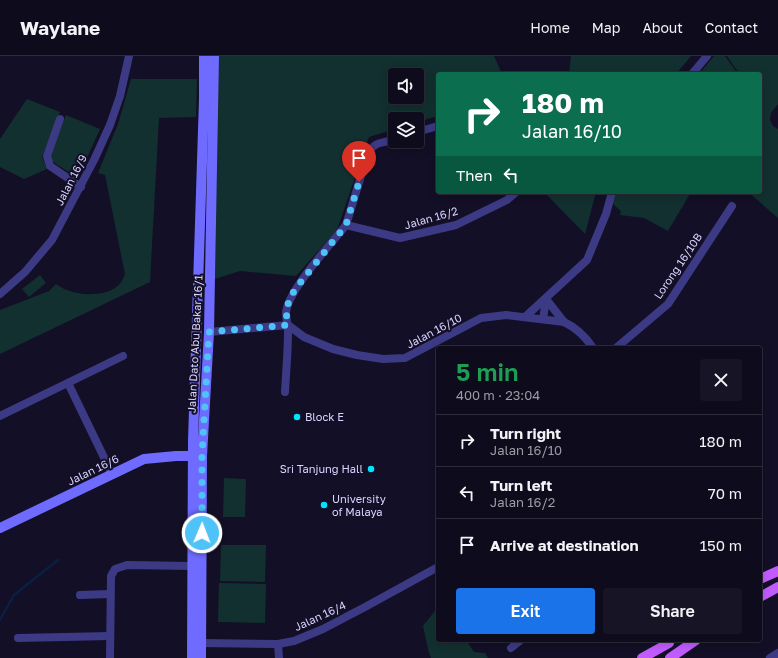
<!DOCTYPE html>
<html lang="en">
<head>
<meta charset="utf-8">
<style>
  :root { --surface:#0e0b1c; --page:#171425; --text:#f1f3f6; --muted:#9b9ba3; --line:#2e2b3b; --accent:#1a73e8 }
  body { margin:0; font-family:"Golos Text",sans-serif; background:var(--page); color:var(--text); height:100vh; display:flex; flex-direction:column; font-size:15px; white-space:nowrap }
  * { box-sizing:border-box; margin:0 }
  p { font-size:13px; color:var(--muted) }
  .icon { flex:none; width:22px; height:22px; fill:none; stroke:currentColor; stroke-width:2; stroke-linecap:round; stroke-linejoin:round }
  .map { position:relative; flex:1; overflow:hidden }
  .details { position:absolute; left:436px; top:290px; width:326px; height:296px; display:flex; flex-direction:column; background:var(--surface); border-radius:4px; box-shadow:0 2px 10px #0003,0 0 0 1px var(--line) }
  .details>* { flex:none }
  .top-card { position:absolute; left:436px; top:16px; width:326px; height:122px; border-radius:4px; box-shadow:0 2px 10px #0003,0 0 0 1px var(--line); background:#0b6e4f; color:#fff; overflow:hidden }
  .tools { position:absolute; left:388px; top:12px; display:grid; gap:8px }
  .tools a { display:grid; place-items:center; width:36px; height:36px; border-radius:4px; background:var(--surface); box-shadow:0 2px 10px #0003,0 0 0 1px var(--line); font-size:20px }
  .pin { position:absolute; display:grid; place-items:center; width:34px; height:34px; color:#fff; margin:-41px -17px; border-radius:50% 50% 50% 0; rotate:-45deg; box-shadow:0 0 4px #0007 }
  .pin .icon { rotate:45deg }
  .me { position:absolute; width:44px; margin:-22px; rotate:1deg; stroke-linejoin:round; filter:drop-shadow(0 0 3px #0008) }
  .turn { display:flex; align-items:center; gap:14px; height:84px; padding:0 20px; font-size:18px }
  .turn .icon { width:52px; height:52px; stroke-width:2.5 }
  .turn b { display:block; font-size:28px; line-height:34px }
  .then { display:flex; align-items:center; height:38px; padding:0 20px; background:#0003; gap:8px; font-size:15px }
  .round { display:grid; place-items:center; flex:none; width:42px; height:42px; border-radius:4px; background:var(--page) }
  .summary { display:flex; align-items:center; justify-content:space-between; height:68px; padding:0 20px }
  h1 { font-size:24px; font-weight:600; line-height:30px; color:#1e9e55 }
  .primary-button { display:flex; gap:8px; margin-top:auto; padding:8px 20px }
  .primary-button a { flex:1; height:46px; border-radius:4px; background:var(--accent); color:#fff; font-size:16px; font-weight:600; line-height:46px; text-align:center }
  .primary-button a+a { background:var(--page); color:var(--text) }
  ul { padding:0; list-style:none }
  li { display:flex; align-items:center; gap:12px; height:52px; padding:0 20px; border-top:1px solid var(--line) }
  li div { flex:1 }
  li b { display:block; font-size:15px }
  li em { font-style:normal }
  header { display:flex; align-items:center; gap:24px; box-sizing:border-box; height:56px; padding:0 20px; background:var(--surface); border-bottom:1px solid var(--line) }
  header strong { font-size:19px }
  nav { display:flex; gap:22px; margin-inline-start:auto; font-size:14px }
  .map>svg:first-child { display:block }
</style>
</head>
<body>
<header>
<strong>Waylane</strong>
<nav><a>Home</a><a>Map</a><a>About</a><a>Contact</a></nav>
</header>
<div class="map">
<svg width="778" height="602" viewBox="0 0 778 602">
  <rect width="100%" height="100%" fill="#130f26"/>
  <g fill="#12302f" fill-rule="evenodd">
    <path d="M217 0H494L502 18H438V60L417 66V63H395V73L369 81 337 174 296 220 240 215 215 223ZM395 19H417V41H395Z"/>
    <path d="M571 0H691L676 18H569Z"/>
    <path d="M714 0H725L738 18H699Z"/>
    <path d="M727 0H778V48L771 57 770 64 773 70 778 73V162L748 136H760V18H741L735 12Z"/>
    <path d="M131 23H197L196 61 159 62 150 226 0 298V254L49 235 56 228C60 230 63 233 67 234 81 240 105 240 116 231 121 228 123 223 125 218L105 119 98 117 118 68Z"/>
    <path d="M27 43 60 56 42 101 47 113 24 123 0 111V83Z"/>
    <path d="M66 59 100 73 78 122 53 106 50 100Z"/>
    <path d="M544 136H596L585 178Z"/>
    <path d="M616 136H691L668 175 644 162 620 159 621 155 614 149 612 145Z"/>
    <path d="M40 219 46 227 29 241 22 233Z"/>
    <path d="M224 422 246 423 245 461H223Z"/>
    <path d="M221 489H266L265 526 220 525Z"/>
    <path d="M219 527 266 528 265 567 218 566Z"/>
    <path d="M438 551V584H466L474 596 485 597 488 602H431L429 597 423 570Z"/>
  </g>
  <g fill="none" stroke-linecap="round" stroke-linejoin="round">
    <path stroke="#0a1f44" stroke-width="2.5" d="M0 564 14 539 58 504"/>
    <g stroke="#3d3a85" stroke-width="8">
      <path d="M692 18 707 0"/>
      <path d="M60 63 47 100 50 110 81 131"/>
      <path d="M417 76 438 70"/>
      <path d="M395 83C383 88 376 84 368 97L346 169 400 182 456 169 507 144 516 136"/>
      <path d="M0 238 25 216 52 184 94 104 110 69 120 40 129 0"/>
      <path d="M546 243 564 266"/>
      <path d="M525 261 587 204 606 158 612 136"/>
      <path d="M543 263 546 243"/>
      <path d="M209 276 288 269 304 281 333 293 357 299 383 303 405 302 481 262 506 259 564 266C577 272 585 280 593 292"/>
      <path d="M616 292 668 248 732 150"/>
      <path d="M68 327 112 418"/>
      <path d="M285 336C286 316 288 296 288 275 288 269 286 263 286 257 287 235 332 187 346 169"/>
      <path d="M0 360 123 300"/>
      <path d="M80 539 110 538"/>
      <path d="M18 582 110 580"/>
      <path d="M201 587 278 588 294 585 323 573 365 551 438 511"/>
      <path d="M278 588 279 602"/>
      <path d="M511 592 521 584"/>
      <path d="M110 602 111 520 115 513 127 509 193 510"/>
      <path d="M770 602 778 597"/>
    </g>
    <g stroke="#6f6bff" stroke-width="10">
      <path d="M0 472 144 403 176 400H198"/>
      <path d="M192 602 193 385 204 43V0"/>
      <path d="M201 602 202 400 209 276 214 0"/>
    </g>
    <g stroke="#c25bff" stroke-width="10">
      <path d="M760 523 778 515"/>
      <path d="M760 541 778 531"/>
      <path d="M642 602 669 587"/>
      <path d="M670 602 696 584"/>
    </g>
  </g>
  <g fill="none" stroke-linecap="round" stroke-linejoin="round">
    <path stroke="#4fc3f7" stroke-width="7" stroke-dasharray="0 12.6" d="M202 477V400L209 276 288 269 286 256 290 241 300 227 346 169 359 126"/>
  </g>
  <g fill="#00e5ff" stroke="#130f26" stroke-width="1.5">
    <circle cx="297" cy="361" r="4"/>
    <circle cx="371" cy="413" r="4"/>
    <circle cx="324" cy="449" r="4"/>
  </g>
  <g text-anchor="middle" stroke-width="4" stroke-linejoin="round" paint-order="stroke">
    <g font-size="11" fill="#d9d4ff" stroke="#130f26">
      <text transform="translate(71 124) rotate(-63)" y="4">Jalan 16/9</text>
      <text transform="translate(431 162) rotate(-16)" y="4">Jalan 16/2</text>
      <text transform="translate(678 210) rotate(-56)" y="4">Lorong 16/10B</text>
      <text transform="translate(434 275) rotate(-28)" y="4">Jalan 16/10</text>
      <text transform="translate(195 288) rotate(-87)" y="4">Jalan Dato Abu Bakar 16/1</text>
      <text transform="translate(93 414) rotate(-26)" y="4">Jalan 16/6</text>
      <text transform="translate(320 560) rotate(-25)" y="4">Jalan 16/4</text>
    </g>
    <g font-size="11" fill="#d9d4ff" stroke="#130f26" text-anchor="start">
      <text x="305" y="365">Block E</text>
      <text x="363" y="417" text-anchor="end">Sri Tanjung Hall</text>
      <text x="332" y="447">University<tspan x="332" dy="13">of Malaya</tspan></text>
    </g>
  </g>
</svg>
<div class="tools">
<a><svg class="icon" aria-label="sound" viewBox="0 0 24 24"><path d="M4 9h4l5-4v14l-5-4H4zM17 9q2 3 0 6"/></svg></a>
<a><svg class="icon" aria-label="layers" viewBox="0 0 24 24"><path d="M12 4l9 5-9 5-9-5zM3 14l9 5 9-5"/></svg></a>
</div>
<div class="pin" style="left:359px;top:126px;background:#d93025"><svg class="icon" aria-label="arrive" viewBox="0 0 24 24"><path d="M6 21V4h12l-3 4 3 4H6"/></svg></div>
<svg class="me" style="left:202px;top:477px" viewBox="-20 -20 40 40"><circle r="17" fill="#4fc3f7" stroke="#fff" stroke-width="3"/><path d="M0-11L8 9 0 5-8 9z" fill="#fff"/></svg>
<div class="top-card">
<div class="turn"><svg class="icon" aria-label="right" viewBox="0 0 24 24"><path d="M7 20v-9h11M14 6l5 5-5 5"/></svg><div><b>180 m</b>Jalan 16/10</div></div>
<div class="then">Then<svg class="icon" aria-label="left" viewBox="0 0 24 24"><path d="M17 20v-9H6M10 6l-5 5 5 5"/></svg></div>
</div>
<section class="details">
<div class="summary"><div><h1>5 min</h1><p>400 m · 23:04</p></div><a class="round"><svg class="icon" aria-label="close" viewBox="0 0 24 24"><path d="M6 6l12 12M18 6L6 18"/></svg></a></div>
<ul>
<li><svg class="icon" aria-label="right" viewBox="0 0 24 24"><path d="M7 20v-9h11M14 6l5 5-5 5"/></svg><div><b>Turn right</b><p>Jalan 16/10</p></div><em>180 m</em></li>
<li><svg class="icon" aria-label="left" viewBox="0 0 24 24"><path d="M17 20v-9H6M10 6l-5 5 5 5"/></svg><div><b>Turn left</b><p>Jalan 16/2</p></div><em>70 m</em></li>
<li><svg class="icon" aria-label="arrive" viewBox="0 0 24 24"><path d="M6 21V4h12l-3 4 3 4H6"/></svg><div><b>Arrive at destination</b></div><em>150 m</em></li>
</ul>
<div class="primary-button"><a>Exit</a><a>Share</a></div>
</section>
</div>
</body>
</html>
